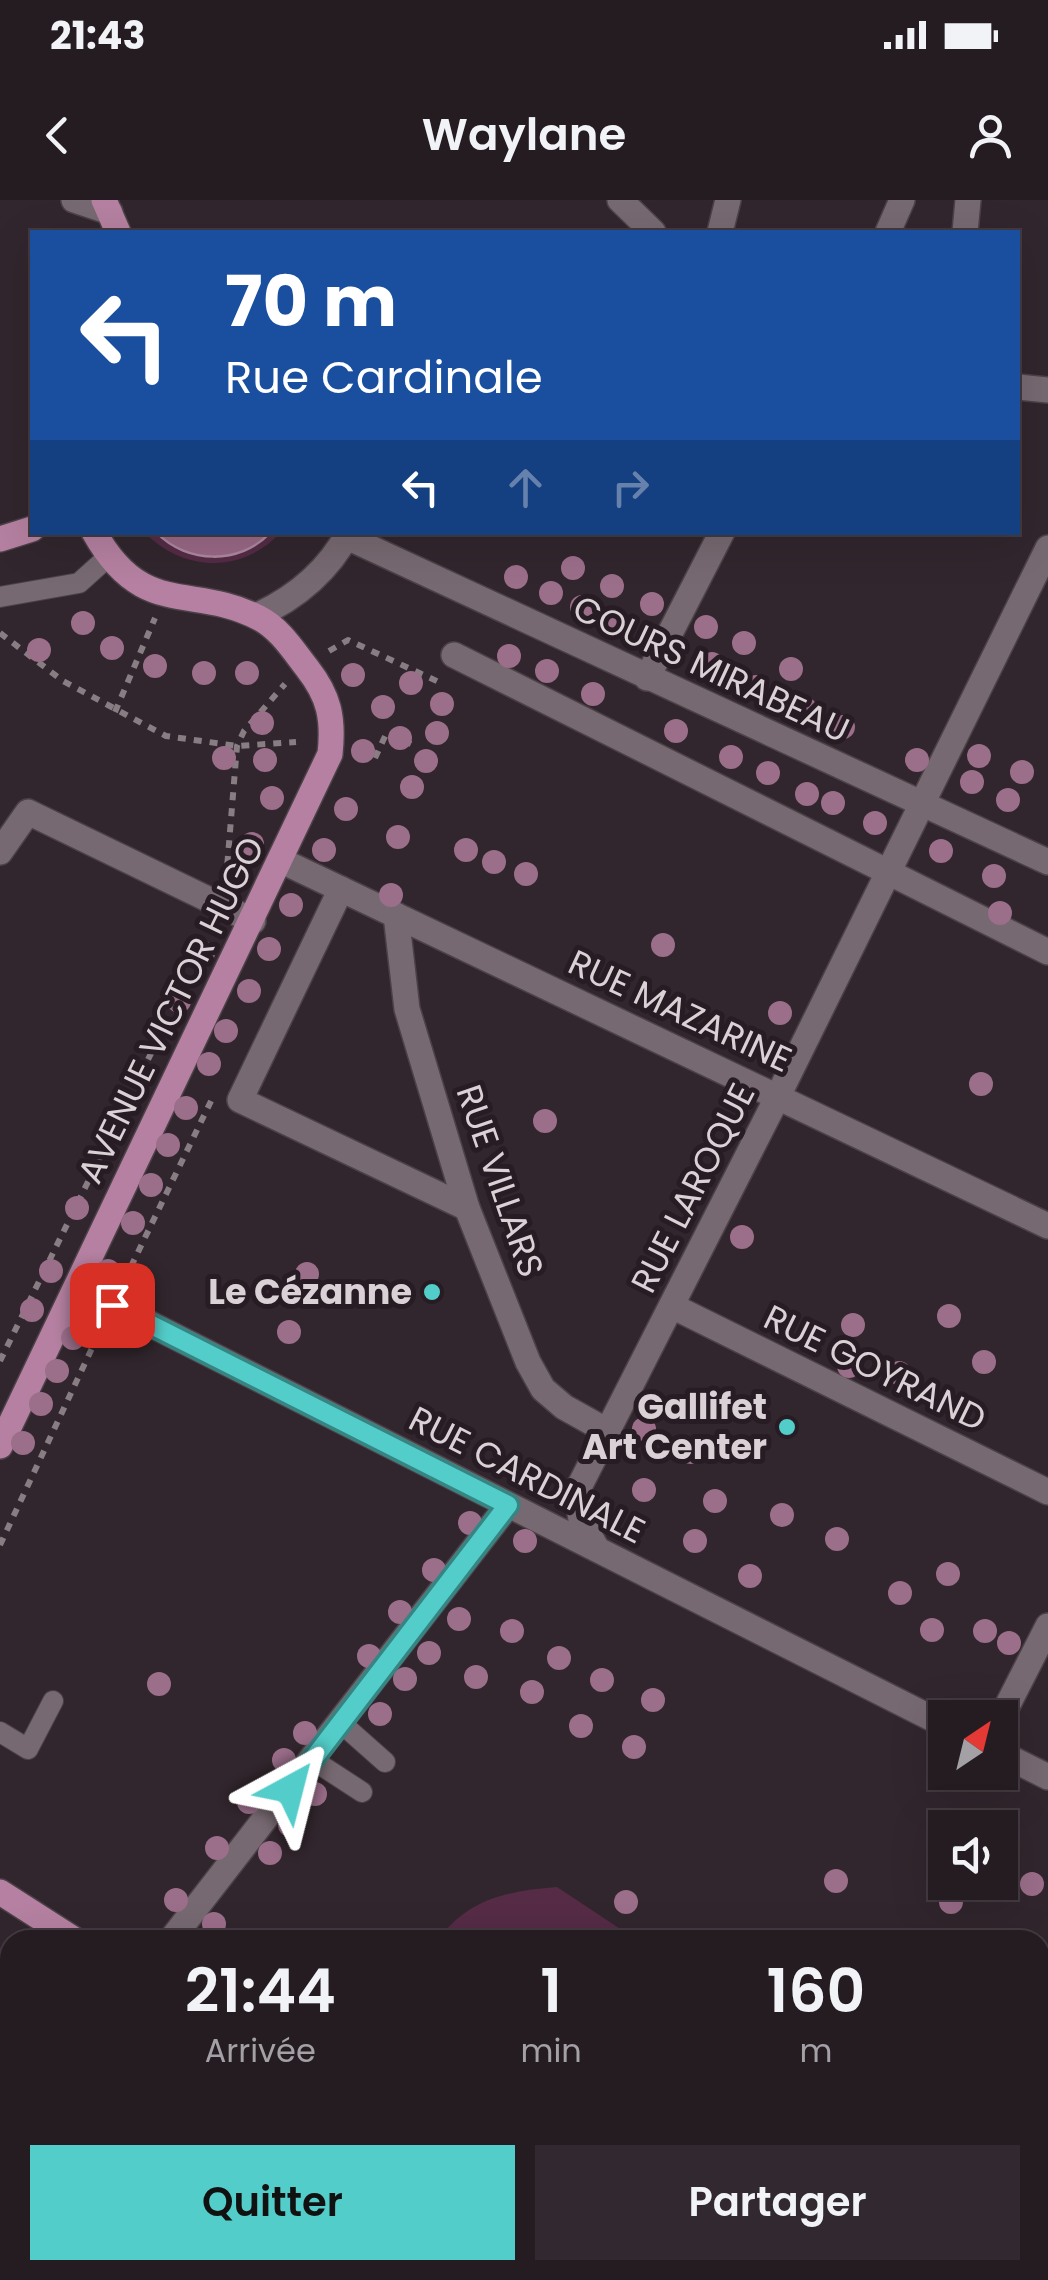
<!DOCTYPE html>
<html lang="fr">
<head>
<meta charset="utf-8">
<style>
  :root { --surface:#251c22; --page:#31292f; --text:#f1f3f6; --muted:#a3a1a5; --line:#423a40; --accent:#53cdc9 }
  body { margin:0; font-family:Poppins,sans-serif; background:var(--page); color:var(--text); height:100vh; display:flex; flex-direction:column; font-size:38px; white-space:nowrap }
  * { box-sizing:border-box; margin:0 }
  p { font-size:32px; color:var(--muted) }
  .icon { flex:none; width:55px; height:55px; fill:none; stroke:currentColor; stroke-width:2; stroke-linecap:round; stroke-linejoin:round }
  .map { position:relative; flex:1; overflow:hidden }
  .drawer { position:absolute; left:0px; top:1730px; width:1050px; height:350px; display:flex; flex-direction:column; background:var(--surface); border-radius:30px 30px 0 0; box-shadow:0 10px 40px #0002,0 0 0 2px var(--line) }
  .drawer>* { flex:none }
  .banner { position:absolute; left:30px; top:30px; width:990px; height:305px; border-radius:0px; box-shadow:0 10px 40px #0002,0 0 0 2px var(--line); background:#1a4fa0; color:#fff; overflow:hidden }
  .needle { width:65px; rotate:35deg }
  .buttons { position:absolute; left:928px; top:1500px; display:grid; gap:20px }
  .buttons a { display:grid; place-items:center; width:90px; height:90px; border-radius:0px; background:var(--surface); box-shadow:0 10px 40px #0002,0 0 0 2px var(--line); font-size:50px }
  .pin { position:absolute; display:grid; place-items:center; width:85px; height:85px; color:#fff; margin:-42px; border-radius:20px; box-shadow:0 5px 15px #0006 }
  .me { position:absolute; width:110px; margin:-55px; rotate:38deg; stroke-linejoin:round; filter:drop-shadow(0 0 8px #0008) }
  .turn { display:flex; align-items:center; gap:35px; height:210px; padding:0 30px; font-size:45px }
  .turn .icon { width:130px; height:130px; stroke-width:2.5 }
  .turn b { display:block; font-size:70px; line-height:85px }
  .lanes { display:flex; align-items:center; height:95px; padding:0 30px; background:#0003; justify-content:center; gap:50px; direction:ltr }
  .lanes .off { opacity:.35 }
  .eta { display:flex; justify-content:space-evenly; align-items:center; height:170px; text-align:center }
  .eta b { font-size:60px; font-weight:600; line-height:70px }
  .button { display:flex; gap:20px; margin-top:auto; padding:20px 30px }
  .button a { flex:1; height:115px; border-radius:0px; background:var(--accent); color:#111; font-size:40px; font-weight:600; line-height:115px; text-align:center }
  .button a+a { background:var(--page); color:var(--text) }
  .status { display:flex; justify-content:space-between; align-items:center; height:70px; padding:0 50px; background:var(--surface); direction:ltr }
  .status svg { height:28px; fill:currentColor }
  header { display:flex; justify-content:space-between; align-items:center; height:130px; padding:0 30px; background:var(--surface); font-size:45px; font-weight:600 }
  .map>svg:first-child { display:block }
</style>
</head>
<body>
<div class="status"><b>21:43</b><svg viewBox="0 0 49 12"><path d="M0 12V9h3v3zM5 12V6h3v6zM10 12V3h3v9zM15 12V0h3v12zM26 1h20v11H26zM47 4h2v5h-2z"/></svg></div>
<header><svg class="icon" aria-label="back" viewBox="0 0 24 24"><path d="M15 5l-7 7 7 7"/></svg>Waylane<svg class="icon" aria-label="person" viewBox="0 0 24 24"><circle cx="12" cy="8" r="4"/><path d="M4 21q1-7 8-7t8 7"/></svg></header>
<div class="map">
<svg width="1048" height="2080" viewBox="0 0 1048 2080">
  <rect width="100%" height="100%" fill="#31262d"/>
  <g fill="#552b46">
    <path d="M145 333C168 332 186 357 213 357 241 357 260 333 280 333 242 374 184 372 145 333Z"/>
    <path d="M557 1687 637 1740H438C468 1698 508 1691 557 1687Z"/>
  </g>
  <path fill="#996886" stroke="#ac889e" stroke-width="2.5" d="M157 333H270C240 365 187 364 157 333Z"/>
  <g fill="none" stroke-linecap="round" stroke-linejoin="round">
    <g stroke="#4b4147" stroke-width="22">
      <g id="service">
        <path d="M0 397 79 383 109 356"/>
        <path d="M341 1523 385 1562"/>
        <path d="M0 1532 28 1549 53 1501"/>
        <path d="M313 1560 362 1592"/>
      </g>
    </g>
    <g stroke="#4b4147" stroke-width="28">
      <g id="pedestrian">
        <path d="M74 0 110 12"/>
        <path d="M888 32 902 0"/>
        <path d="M965 32 968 0"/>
        <path d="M1018 187 1048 190"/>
        <path d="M347 337 1048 662"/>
        <path d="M256 416C296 398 328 371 349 332"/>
        <path d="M454 455 1048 752"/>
        <path d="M647 478 722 332"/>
        <path d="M341 689 240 900 467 1008"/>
        <path d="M778 896 1048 348"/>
      </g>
    </g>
    <g stroke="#4b4147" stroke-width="28">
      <g id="minor">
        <path d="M620 0 653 32"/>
        <path d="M720 32 728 0"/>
        <path d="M0 652 28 612 253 721"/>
        <path d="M282 661 1048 1026"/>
        <path d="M396 715 407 809 467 1008 528 1162 543 1189 564 1207 607 1231"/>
        <path d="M77 1087 945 1525"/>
        <path d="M672 1106 1048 1292"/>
        <path d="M597 1349 581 1320 577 1291 778 896"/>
        <path d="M1000 1520 1048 1426"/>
        <path d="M1000 1553 1048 1577"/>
        <path d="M171 1740 508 1305"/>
        <path d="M0 1921 10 1908"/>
      </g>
    </g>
    <g stroke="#4b4147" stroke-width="28">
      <path id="tertiary" d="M354 2080 360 2070"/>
    </g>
    <g stroke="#4b4147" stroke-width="28">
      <g id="primary">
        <path d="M104 0 118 32"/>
        <path d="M0 339 32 329"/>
        <path d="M0 1246 330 554C334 518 329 496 307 468 293 450 279 428 259 418 192 383 143 420 94 332"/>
        <path d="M0 1692 75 1740"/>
        <path d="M592 2070 608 2080"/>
      </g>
    </g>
    <g stroke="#877d83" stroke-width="6" stroke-dasharray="8 8" stroke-linecap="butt">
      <path d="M0 433 63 481 166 536 237 546 296 542"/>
      <path d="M329 451 348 440 441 483"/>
      <path d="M115 512 155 418"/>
      <path d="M375 558 387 532 411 544"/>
      <path d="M226 680 237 546 244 531 285 484"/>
      <path d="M124 1081 212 899"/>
      <path d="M0 1161 162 831 169 835"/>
      <path d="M0 1345 101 1129"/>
    </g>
    <use href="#service" stroke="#776971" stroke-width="20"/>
    <use href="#pedestrian" stroke="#776971" stroke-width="25"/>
    <use href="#minor" stroke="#776971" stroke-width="25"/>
    <use href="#tertiary" stroke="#776971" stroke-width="25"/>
    <use href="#primary" stroke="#b580a1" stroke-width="25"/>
  </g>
  <g fill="#9b6e8a">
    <circle cx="573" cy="368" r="12"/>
    <circle cx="516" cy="377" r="12"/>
    <circle cx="612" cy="386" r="12"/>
    <circle cx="551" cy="393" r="12"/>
    <circle cx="652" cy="404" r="12"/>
    <circle cx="582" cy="407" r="12"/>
    <circle cx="83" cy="423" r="12"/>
    <circle cx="618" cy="424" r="12"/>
    <circle cx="706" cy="427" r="12"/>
    <circle cx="744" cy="443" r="12"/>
    <circle cx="112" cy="448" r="12"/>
    <circle cx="39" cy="450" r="12"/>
    <circle cx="509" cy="456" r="12"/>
    <circle cx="712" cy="464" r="12"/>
    <circle cx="155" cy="466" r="12"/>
    <circle cx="791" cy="469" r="12"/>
    <circle cx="547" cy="471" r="12"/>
    <circle cx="204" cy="473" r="12"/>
    <circle cx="247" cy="473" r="12"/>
    <circle cx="353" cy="475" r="12"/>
    <circle cx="411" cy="483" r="12"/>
    <circle cx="756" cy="487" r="12"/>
    <circle cx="593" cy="494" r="12"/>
    <circle cx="442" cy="504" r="12"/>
    <circle cx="383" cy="507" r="12"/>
    <circle cx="805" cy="509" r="12"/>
    <circle cx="262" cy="523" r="12"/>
    <circle cx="843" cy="527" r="12"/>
    <circle cx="676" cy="531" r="12"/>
    <circle cx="437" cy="533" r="12"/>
    <circle cx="400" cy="538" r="12"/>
    <circle cx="363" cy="551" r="12"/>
    <circle cx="979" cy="556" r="12"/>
    <circle cx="731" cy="557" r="12"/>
    <circle cx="224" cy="558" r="12"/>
    <circle cx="265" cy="560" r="12"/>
    <circle cx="917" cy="560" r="12"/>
    <circle cx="426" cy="561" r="12"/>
    <circle cx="1022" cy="572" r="12"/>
    <circle cx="768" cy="573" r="12"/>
    <circle cx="972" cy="582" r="12"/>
    <circle cx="412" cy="587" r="12"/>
    <circle cx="807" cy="594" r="12"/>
    <circle cx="272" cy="598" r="12"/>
    <circle cx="1008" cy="600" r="12"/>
    <circle cx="833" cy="603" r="12"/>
    <circle cx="346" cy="609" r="12"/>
    <circle cx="875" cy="623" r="12"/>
    <circle cx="398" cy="637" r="12"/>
    <circle cx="252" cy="644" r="12"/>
    <circle cx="324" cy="650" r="12"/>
    <circle cx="466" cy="650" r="12"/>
    <circle cx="941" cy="651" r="12"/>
    <circle cx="494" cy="662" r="12"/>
    <circle cx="526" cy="674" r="12"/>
    <circle cx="994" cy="676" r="12"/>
    <circle cx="234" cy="677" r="12"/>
    <circle cx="391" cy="695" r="12"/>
    <circle cx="291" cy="705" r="12"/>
    <circle cx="1000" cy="713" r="12"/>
    <circle cx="663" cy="745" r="12"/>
    <circle cx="269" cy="749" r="12"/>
    <circle cx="203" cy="753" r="12"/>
    <circle cx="249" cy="791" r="12"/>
    <circle cx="179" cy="801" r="12"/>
    <circle cx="780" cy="813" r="12"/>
    <circle cx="226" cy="831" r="12"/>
    <circle cx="209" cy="864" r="12"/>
    <circle cx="981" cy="884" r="12"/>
    <circle cx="186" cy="908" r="12"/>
    <circle cx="545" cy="921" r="12"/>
    <circle cx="118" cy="923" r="12"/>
    <circle cx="168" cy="945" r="12"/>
    <circle cx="151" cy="985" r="12"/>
    <circle cx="77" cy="1008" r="12"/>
    <circle cx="133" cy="1023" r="12"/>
    <circle cx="742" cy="1037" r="12"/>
    <circle cx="51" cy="1071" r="12"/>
    <circle cx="108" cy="1071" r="12"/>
    <circle cx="307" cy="1074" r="12"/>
    <circle cx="86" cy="1108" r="12"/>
    <circle cx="32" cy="1110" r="12"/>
    <circle cx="949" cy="1116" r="12"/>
    <circle cx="782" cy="1124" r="12"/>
    <circle cx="853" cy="1125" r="12"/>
    <circle cx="289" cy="1132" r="12"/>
    <circle cx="73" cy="1138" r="12"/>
    <circle cx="984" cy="1162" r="12"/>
    <circle cx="849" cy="1166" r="12"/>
    <circle cx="57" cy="1171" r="12"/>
    <circle cx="899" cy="1173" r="12"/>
    <circle cx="41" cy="1204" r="12"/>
    <circle cx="644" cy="1229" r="12"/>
    <circle cx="23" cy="1243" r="12"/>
    <circle cx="691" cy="1252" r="12"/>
    <circle cx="644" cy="1290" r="12"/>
    <circle cx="715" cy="1301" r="12"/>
    <circle cx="782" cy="1315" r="12"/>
    <circle cx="470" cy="1323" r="12"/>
    <circle cx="837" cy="1339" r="12"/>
    <circle cx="525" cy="1341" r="12"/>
    <circle cx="695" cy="1341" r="12"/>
    <circle cx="434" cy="1370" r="12"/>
    <circle cx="948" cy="1374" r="12"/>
    <circle cx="750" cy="1376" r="12"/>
    <circle cx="900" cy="1393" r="12"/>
    <circle cx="400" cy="1412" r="12"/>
    <circle cx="459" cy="1419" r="12"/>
    <circle cx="932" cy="1430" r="12"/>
    <circle cx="512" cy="1431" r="12"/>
    <circle cx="985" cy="1431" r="12"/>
    <circle cx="1009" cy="1443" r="12"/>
    <circle cx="429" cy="1453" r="12"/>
    <circle cx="369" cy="1456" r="12"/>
    <circle cx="559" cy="1458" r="12"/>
    <circle cx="476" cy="1477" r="12"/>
    <circle cx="405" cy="1479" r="12"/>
    <circle cx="602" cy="1480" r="12"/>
    <circle cx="159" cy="1484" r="12"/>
    <circle cx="532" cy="1492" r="12"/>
    <circle cx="653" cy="1500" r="12"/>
    <circle cx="380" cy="1514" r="12"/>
    <circle cx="581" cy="1526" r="12"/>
    <circle cx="305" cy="1533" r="12"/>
    <circle cx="634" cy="1547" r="12"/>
    <circle cx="284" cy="1560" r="12"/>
    <circle cx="315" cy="1594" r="12"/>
    <circle cx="249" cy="1602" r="12"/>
    <circle cx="290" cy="1625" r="12"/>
    <circle cx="217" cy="1648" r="12"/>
    <circle cx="270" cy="1653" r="12"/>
    <circle cx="836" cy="1681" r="12"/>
    <circle cx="1032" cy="1684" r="12"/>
    <circle cx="176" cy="1700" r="12"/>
    <circle cx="626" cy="1702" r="12"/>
    <circle cx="951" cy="1702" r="12"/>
    <circle cx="214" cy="1724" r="12"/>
  </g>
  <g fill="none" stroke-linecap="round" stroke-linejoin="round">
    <g stroke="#368583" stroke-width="25">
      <path id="route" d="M112 1105 508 1305 290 1589"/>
    </g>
    <use href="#route" stroke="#53cdc9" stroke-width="18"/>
  </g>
  <g fill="#53cdc9" stroke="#271c23" stroke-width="4">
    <circle cx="432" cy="1092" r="10"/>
    <circle cx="787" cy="1227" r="10"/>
  </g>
  <g text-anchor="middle" stroke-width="10" stroke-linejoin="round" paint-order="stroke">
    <g font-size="35" fill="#d9d1d5" stroke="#271c23">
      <text transform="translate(711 469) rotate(25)" y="12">COURS MIRABEAU</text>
      <text transform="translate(171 810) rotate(-64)" y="12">AVENUE VICTOR HUGO</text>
      <text transform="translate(680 811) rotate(25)" y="12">RUE MAZARINE</text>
      <text transform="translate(500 981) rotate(71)" y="12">RUE VILLARS</text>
      <text transform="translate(693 988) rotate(-63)" y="12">RUE LAROQUE</text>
      <text transform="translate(875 1168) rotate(26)" y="12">RUE GOYRAND</text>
      <text transform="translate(527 1275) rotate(27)" y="12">RUE CARDINALE</text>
    </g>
    <g font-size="35" font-weight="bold" fill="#d9d1d5" stroke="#271c23" text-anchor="end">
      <text x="412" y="1104">Le Cézanne</text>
      <text x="767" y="1219">Gallifet<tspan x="767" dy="40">Art Center</tspan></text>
    </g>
  </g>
</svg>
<div class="buttons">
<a><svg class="needle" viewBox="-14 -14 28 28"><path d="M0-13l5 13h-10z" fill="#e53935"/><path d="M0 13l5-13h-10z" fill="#a3a1a5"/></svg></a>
<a><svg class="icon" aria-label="sound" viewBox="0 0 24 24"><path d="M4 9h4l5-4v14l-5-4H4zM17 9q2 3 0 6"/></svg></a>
</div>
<div class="pin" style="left:112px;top:1105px;background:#d93025"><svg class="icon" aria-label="arrive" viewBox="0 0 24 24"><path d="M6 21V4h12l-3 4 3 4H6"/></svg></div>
<svg class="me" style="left:290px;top:1589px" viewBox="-20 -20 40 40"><path d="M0-17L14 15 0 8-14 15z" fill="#53cdc9" stroke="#fff" stroke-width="4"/></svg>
<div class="banner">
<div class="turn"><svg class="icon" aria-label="left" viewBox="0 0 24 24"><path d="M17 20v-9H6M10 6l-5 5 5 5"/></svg><div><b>70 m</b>Rue Cardinale</div></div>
<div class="lanes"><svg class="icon" aria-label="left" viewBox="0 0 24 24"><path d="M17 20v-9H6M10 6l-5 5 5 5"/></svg><svg class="icon off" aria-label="ahead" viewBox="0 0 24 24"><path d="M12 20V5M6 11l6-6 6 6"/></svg><svg class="icon off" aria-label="right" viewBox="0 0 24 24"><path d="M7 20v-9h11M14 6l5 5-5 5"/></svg></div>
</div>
<section class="drawer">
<div class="eta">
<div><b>21:44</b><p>Arrivée</p></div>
<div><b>1</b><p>min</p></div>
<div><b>160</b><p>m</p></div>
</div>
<div class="button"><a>Quitter</a><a>Partager</a></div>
</section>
</div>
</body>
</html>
